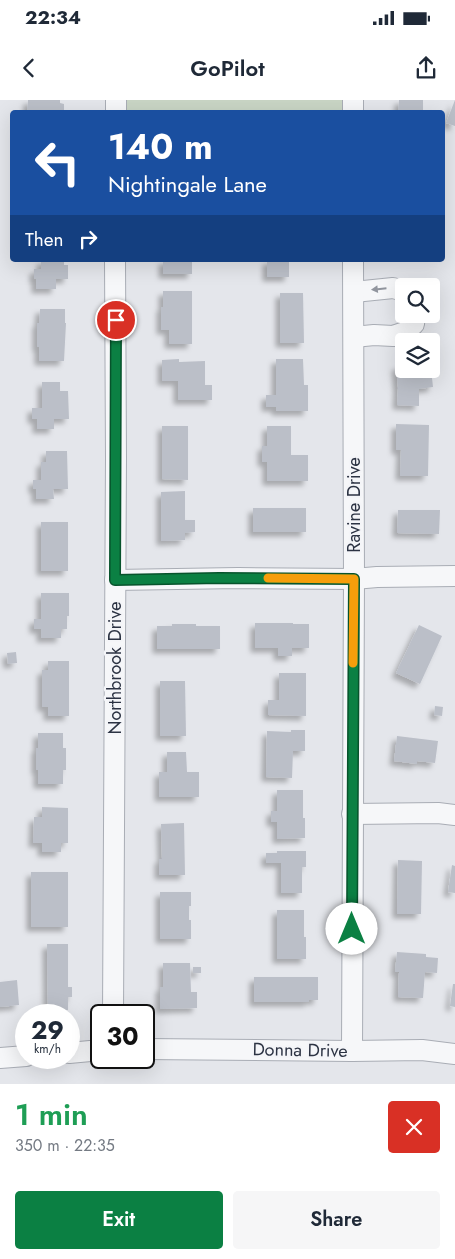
<!DOCTYPE html>
<html lang="en">
<head>
<meta charset="utf-8">
<style>
  :root { --surface:#fff; --page:#f6f6f7; --text:#1f2937; --muted:#747a83; --accent:#0b8043 }
  body { margin:0; font-family:Jost,sans-serif; background:var(--page); color:var(--text); height:100vh; display:flex; flex-direction:column; font-size:19px; white-space:nowrap }
  * { box-sizing:border-box; margin:0 }
  p { font-size:16px; color:var(--muted) }
  .icon { flex:none; width:28px; height:28px; fill:none; stroke:currentColor; stroke-width:2; stroke-linecap:round; stroke-linejoin:round }
  .map { position:relative; height:984px; overflow:hidden }
  .side { display:flex; flex-direction:column; background:var(--surface); flex:1 }
  .side>* { flex:none }
  .guide { position:absolute; left:10px; top:10px; width:435px; height:152px; border-radius:5px; box-shadow:0 5px 20px #0002; background:#1a4fa0; color:#fff; overflow:hidden }
  .buttons { position:absolute; left:395px; top:178px; display:grid; gap:10px }
  .buttons a { display:grid; place-items:center; width:45px; height:45px; border-radius:5px; background:var(--surface); box-shadow:0 5px 20px #0002; font-size:25px }
  .speed { position:absolute; left:15px; top:904px; display:flex; gap:10px; font-size:25px; font-weight:700; text-align:center }
  .speed>* { display:grid; place-content:center; width:65px; height:65px; border-radius:50%; background:var(--surface); box-shadow:0 5px 20px #0002; line-height:1 }
  .speed small { font-size:12px; font-weight:400 }
  .speed .limit { border:2px solid #111; border-radius:8px; background:#fff; color:#111 }
  .pin { position:absolute; display:grid; place-items:center; width:42px; height:42px; color:#fff; margin:-21px; border:2px solid #fff; border-radius:50%; box-shadow:0 1px 5px #0007 }
  .me { position:absolute; width:55px; margin:-28px; rotate:0deg; stroke-linejoin:round; filter:drop-shadow(0 0 4px #0008) }
  .turn { display:flex; align-items:center; gap:18px; height:105px; padding:0 15px; font-size:22px }
  .turn .icon { width:65px; height:65px; stroke-width:2.5 }
  .turn b { display:block; font-size:35px; line-height:42px }
  .then { display:flex; align-items:center; height:48px; padding:0 15px; background:#0003; gap:10px; font-size:19px }
  .round { display:grid; place-items:center; flex:none; width:52px; height:52px; border-radius:5px; background:var(--page) }
  .headline { display:flex; align-items:center; justify-content:space-between; height:85px; padding:0 15px }
  h1 { font-size:30px; font-weight:600; line-height:38px; color:#1e9e55 }
  .action { display:flex; gap:10px; margin-top:auto; padding:10px 15px }
  .action a { flex:1; height:58px; border-radius:5px; background:var(--accent); color:#fff; font-size:20px; font-weight:600; line-height:58px; text-align:center }
  .action a+a { background:var(--page); color:var(--text) }
  .status { display:flex; justify-content:space-between; align-items:center; height:35px; padding:0 25px; background:var(--surface); direction:ltr }
  .status svg { height:14px; fill:currentColor }
  header { display:flex; justify-content:space-between; align-items:center; height:65px; padding:0 15px; background:var(--surface); font-size:22px; font-weight:600 }
  .map>svg:first-child { display:block }
</style>
</head>
<body>
<div class="status"><b>22:34</b><svg viewBox="0 0 49 12"><path d="M0 12V9h3v3zM5 12V6h3v6zM10 12V3h3v9zM15 12V0h3v12zM26 1h20v11H26zM47 4h2v5h-2z"/></svg></div>
<header><svg class="icon" aria-label="back" viewBox="0 0 24 24"><path d="M15 5l-7 7 7 7"/></svg>GoPilot<svg class="icon" aria-label="share" viewBox="0 0 24 24"><path d="M12 15V3M7 8l5-5 5 5M5 13v7h14v-7"/></svg></header>
<div class="map">
<svg width="455" height="984" viewBox="0 0 455 984">
  <defs>
    <filter id="shadow"><feDropShadow dx="-4.5" dy="4.5" stdDeviation="2.5" flood-color="#0004"/></filter>
  </defs>
  <rect width="100%" height="100%" fill="#e4e6eb"/>
  <rect fill="#c9d5c5" x="116" y="0" width="237" height="12"/>
  <g fill="#bbbfc8" filter="url(#shadow)">
    <path d="M28 0H60V3L64 4V12H27Z"/>
    <path d="M399 0H423V12H398Z"/>
    <path d="M455 0V26L446 23Z"/>
    <path d="M41 160H64V165H68V179H56V189H36V179H34V169H41Z"/>
    <rect x="163" y="160" width="29" height="14"/>
    <rect x="267" y="160" width="22" height="17"/>
    <path d="M163 191H192V244H169V230H161V207H163Z"/>
    <path d="M280 193H303L304 243H280Z"/>
    <path d="M40 209H65V223H66L64 261H39V247H37V223H39Z"/>
    <path d="M179 259V262L205 261V285H212V300H178V281H162V260Z"/>
    <path d="M276 259H303L304 285H308V311H276V307H266V295H276Z"/>
    <path d="M404 265V269H431L433 287 419 289V306L397 305 398 288 396 266Z"/>
    <path d="M42 282H60V291H68L69 319H54V329H37V319H32V308H42Z"/>
    <path d="M396 324 429 325 428 376H400L401 350H396Z"/>
    <path d="M162 326H188V380L162 379Z"/>
    <path d="M267 326H291V355H308V381H267V362H262V346H267Z"/>
    <path d="M46 351H67L68 389H53L54 399H36V389H33V380H41V362H46Z"/>
    <path d="M185 391V420H195V432L185 433V440L161 441V392Z"/>
    <rect x="253" y="408" width="53" height="24"/>
    <path d="M398 410H440L439 434 397 433Z"/>
    <rect x="41" y="422" width="27" height="49"/>
    <path d="M41 493H69V516H67V529H61V538H41V529H34V519H41Z"/>
    <path d="M255 523H293V524H309V548H292V556H278V548H255Z"/>
    <path d="M172 524H196V526H220V549H157V526H172Z"/>
    <path d="M419 525 442 536 420 584 396 573Z"/>
    <path d="M16 552 17 563 8 564 7 553Z"/>
    <path d="M48 561H69V616H48V607H42V570H48Z"/>
    <path d="M279 573H306V616L268 615V600H279Z"/>
    <path d="M160 581H185L186 636H160Z"/>
    <path d="M435 606 443 607 442 616 434 615Z"/>
    <path d="M291 630H305V651H293L292 678 266 677 267 631 291 632Z"/>
    <path d="M38 633H63V648H66V670H63V684H38V670H36V648H38Z"/>
    <path d="M397 636 438 641 435 663 417 661V664L394 661Z"/>
    <path d="M167 652H186L187 672H199V697H159V672H167Z"/>
    <path d="M277 690H303V718H305V738L277 739V722H271V711H277Z"/>
    <path d="M42 707 68 708V743H61V752H42V743H33L34 717H42Z"/>
    <path d="M184 723 185 775H159V759H162L161 724Z"/>
    <path d="M277 751H306V767H302V793H281V763H266V753H277Z"/>
    <path d="M398 760 422 761 421 814H397Z"/>
    <path d="M452 765 455 766V793L448 792Z"/>
    <rect x="31" y="772" width="37" height="55"/>
    <path d="M160 792H191V806H189V820H191V839H160Z"/>
    <path d="M277 810H304V837H306V859H277Z"/>
    <path d="M47 844H68V887H72V897H68V910L48 911Z"/>
    <path d="M397 852 426 854V857L438 858 437 873 425 872 423 898 398 897 399 872H395Z"/>
    <path d="M163 863H190L191 892H197V908L160 909V887H163Z"/>
    <rect x="193" y="867" width="8" height="6"/>
    <path d="M254 877H318V900H309V902H254Z"/>
    <path d="M17 880 19 905 0 907V882Z"/>
    <path d="M453 884H455V907L450 906Z"/>
  </g>
  <g fill="none" stroke-linecap="round" stroke-linejoin="round">
    <g stroke="#a9adb5" stroke-width="22">
      <g id="minor">
        <path d="M353 0V12"/>
        <path d="M116 12V0"/>
        <path d="M354 192 393 188 404 191"/>
        <path d="M354 237 374 235 393 236 405 232 414 224 415 214"/>
        <path d="M115 480 238 478 354 479 377 477 455 476"/>
        <path d="M352 714 438 713 455 715"/>
        <path d="M113 915 116 358 115 160"/>
        <path d="M144 949 352 951 422 950 455 954"/>
        <path d="M352 951 354 479 353 160"/>
        <path d="M69 953 101 950"/>
        <path d="M0 958 26 956"/>
      </g>
    </g>
    <use href="#minor" stroke="#f6f7f9" stroke-width="20"/>
  </g>
  <defs><path id="oneway-solid" d="M-6-.8H1V-3.2L6.5 0L1 3.2V.8H-6Z" transform="scale(1.25)"/></defs>
  <use fill="#91959e" href="#oneway-solid" transform="translate(379 189) rotate(174)"/>
  <g fill="none" stroke-linecap="round" stroke-linejoin="round">
    <g stroke="#07532c" stroke-width="12">
      <path id="route" d="M116 220 115 480 219 478 354 479 352 829"/>
    </g>
    <use href="#route" stroke="#0b8043" stroke-width="9"/>
    <path stroke="#f59e0b" stroke-width="9" d="M268 478 354 479 353 563"/>
  </g>
  <g text-anchor="middle" stroke-width="4.5" stroke-linejoin="round" paint-order="stroke">
    <g font-size="18" fill="#2c3343" stroke="#f4f5f8">
      <text transform="translate(354 405) rotate(-90)" y="6">Ravine Drive</text>
      <text transform="translate(115 568) rotate(-90)" y="6">Northbrook Drive</text>
      <text transform="translate(300 950) rotate(1)" y="6">Donna Drive</text>
    </g>
  </g>
</svg>
<div class="buttons">
<a><svg class="icon" aria-label="search" viewBox="0 0 24 24"><circle cx="10" cy="10" r="6"/><path d="M15 15l6 6"/></svg></a>
<a><svg class="icon" aria-label="layers" viewBox="0 0 24 24"><path d="M12 4l9 5-9 5-9-5zM3 14l9 5 9-5"/></svg></a>
</div>
<div class="speed"><div>29<small>km/h</small></div><div class="limit">30</div></div>
<div class="pin" style="left:116px;top:220px;background:#d93025"><svg class="icon" aria-label="arrive" viewBox="0 0 24 24"><path d="M6 21V4h12l-3 4 3 4H6"/></svg></div>
<svg class="me" style="left:352px;top:829px" viewBox="-20 -20 40 40"><circle r="19" fill="#fff"/><path d="M0-13L10 11 0 6-10 11z" fill="#0b8043"/></svg>
<div class="guide">
<div class="turn"><svg class="icon" aria-label="left" viewBox="0 0 24 24"><path d="M17 20v-9H6M10 6l-5 5 5 5"/></svg><div><b>140 m</b>Nightingale Lane</div></div>
<div class="then">Then<svg class="icon" aria-label="right" viewBox="0 0 24 24"><path d="M7 20v-9h11M14 6l5 5-5 5"/></svg></div>
</div>
</div>
<section class="side">
<div class="headline"><div><h1>1 min</h1><p>350 m · 22:35</p></div><a class="round" style="background:#d93025;color:#fff"><svg class="icon" aria-label="close" viewBox="0 0 24 24"><path d="M6 6l12 12M18 6L6 18"/></svg></a></div>
<div class="action"><a>Exit</a><a>Share</a></div>
</section>
</body>
</html>
